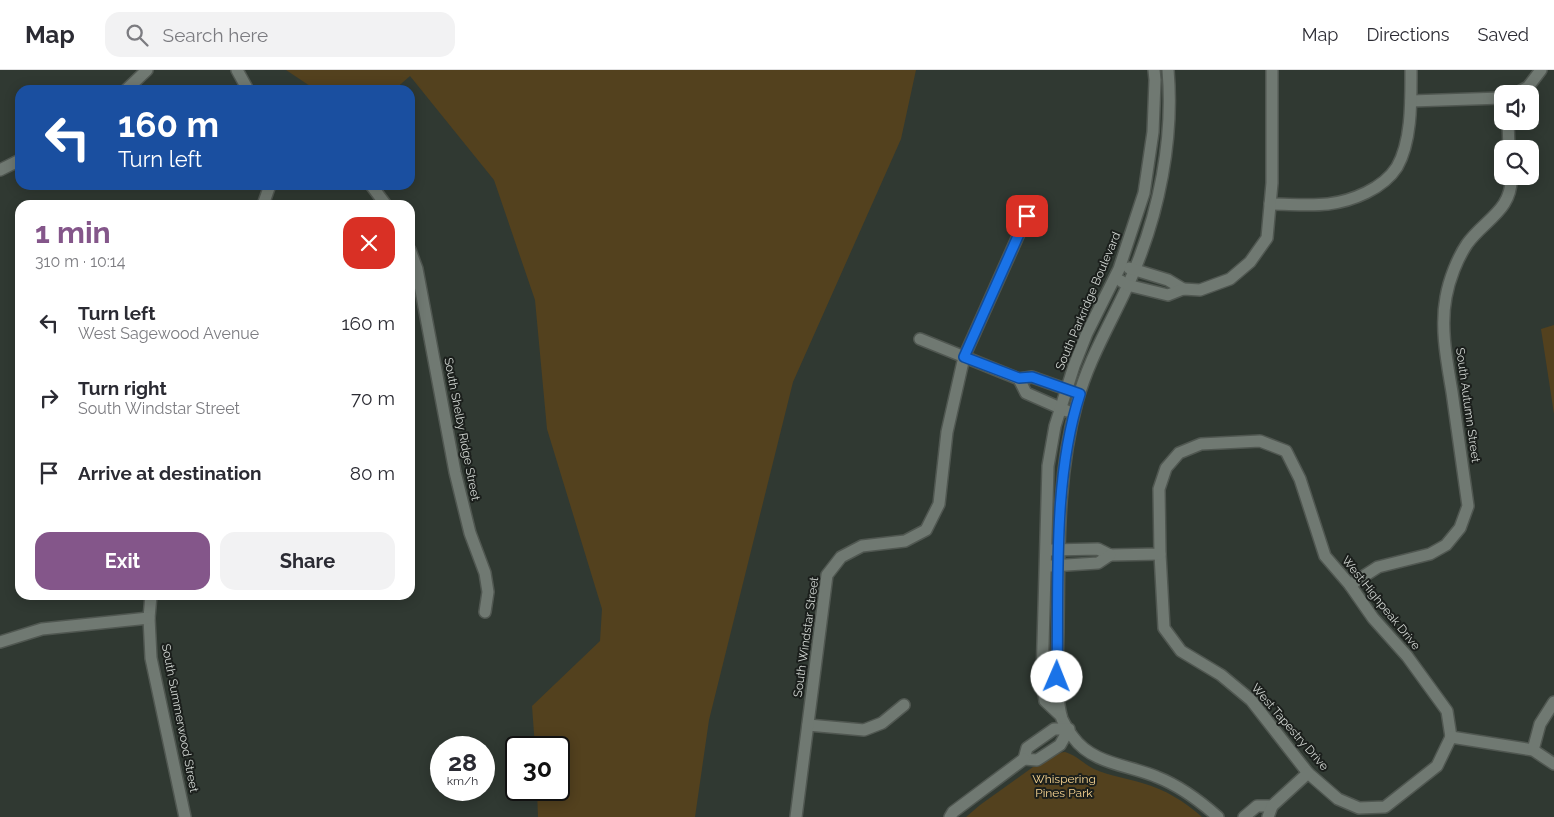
<!DOCTYPE html>
<html lang="en">
<head>
<meta charset="utf-8">
<style>
  :root { --surface:#fff; --page:#f2f2f3; --text:#2b2b33; --muted:#7c7c81; --line:#e1e1e2; --accent:#84568a }
  body { margin:0; font-family:Raleway,sans-serif; background:var(--page); color:var(--text); height:100vh; display:flex; flex-direction:column; font-size:19px; white-space:nowrap }
  * { box-sizing:border-box; margin:0 }
  p { font-size:16px; color:var(--muted) }
  .icon { flex:none; width:28px; height:28px; fill:none; stroke:currentColor; stroke-width:2; stroke-linecap:round; stroke-linejoin:round }
  .map { position:relative; flex:1; overflow:hidden }
  .details { position:absolute; left:15px; top:130px; width:400px; height:400px; display:flex; flex-direction:column; background:var(--surface); border-radius:15px; box-shadow:0 2px 12px #0003 }
  .details>* { flex:none }
  .hud { position:absolute; left:15px; top:15px; width:400px; height:105px; border-radius:15px; box-shadow:0 2px 12px #0003; background:#1a4fa0; color:#fff; overflow:hidden }
  .fabs { position:absolute; left:1494px; top:15px; display:grid; gap:10px }
  .fabs a { display:grid; place-items:center; width:45px; height:45px; border-radius:10px; background:var(--surface); box-shadow:0 2px 12px #0003; font-size:25px }
  .speed { position:absolute; left:430px; top:666px; display:flex; gap:10px; font-size:25px; font-weight:700; text-align:center }
  .speed>* { display:grid; place-content:center; width:65px; height:65px; border-radius:50%; background:var(--surface); box-shadow:0 2px 12px #0003; line-height:1 }
  .speed small { font-size:12px; font-weight:400 }
  .speed .limit { border:2px solid #111; border-radius:8px; background:#fff; color:#111 }
  .pin { position:absolute; display:grid; place-items:center; width:42px; height:42px; color:#fff; margin:-21px; border-radius:10px; box-shadow:0 2px 8px #0006 }
  .me { position:absolute; width:55px; margin:-28px; rotate:1deg; stroke-linejoin:round; filter:drop-shadow(0 0 4px #0008) }
  .turn { display:flex; align-items:center; gap:18px; height:105px; padding:0 20px; font-size:22px }
  .turn .icon { width:65px; height:65px; stroke-width:2.5 }
  .turn b { display:block; font-size:35px; line-height:42px }
  .round { display:grid; place-items:center; flex:none; width:52px; height:52px; border-radius:15px; background:var(--page) }
  .summary { display:flex; align-items:center; justify-content:space-between; height:85px; padding:0 20px }
  h1 { font-size:30px; font-weight:700; line-height:38px; color:var(--accent) }
  .primary-button { display:flex; gap:10px; margin-top:auto; padding:10px 20px }
  .primary-button a { flex:1; height:58px; border-radius:15px; background:var(--accent); color:#fff; font-size:20px; font-weight:700; line-height:58px; text-align:center }
  .primary-button a+a { background:var(--page); color:var(--text) }
  ul { padding:0; list-style:none }
  li { display:flex; align-items:center; gap:15px; height:75px; padding:0 20px }
  li div { flex:1 }
  li b { display:block; font-size:19px }
  li em { font-style:normal }
  header { display:flex; align-items:center; gap:30px; box-sizing:border-box; height:70px; padding:0 25px; background:var(--surface); border-bottom:1px solid var(--line) }
  header strong { font-size:24px }
  nav { display:flex; gap:28px; margin-inline-start:auto; font-size:18px }
  .search { width:350px; height:45px; background:var(--page); display:flex; align-items:center; gap:12px; box-sizing:border-box; padding:0 18px; border-radius:15px; color:var(--muted); font-size:19px }
  .map>svg:first-child { display:block }
</style>
</head>
<body>
<header>
<strong>Map</strong>
<div class="search"><svg class="icon" aria-label="search" viewBox="0 0 24 24"><circle cx="10" cy="10" r="6"/><path d="M15 15l6 6"/></svg>Search here</div>
<nav><a>Map</a><a>Directions</a><a>Saved</a></nav>
</header>
<div class="map">
<svg width="1554" height="747" viewBox="0 0 1554 747">
  <rect width="100%" height="100%" fill="#303932"/>
  <g fill="#53411e">
    <path d="M286 0H916L901 69 793 312 709 650 695 747H538L537 720H559V678L535 677 532 636 600 571 602 539 547 359 535 230 494 110 410 6 394 20H316Z"/>
    <path d="M1554 255V344L1541 259Z"/>
    <path d="M1065 682C1076 685 1084 694 1094 699 1110 706 1126 708 1142 713 1166 720 1184 731 1202 747H966L980 735 1033 697C1044 694 1053 683 1065 682Z"/>
  </g>
  <g fill="none" stroke-linecap="round" stroke-linejoin="round">
    <g stroke="#505751" stroke-width="14">
      <g id="minor">
        <path d="M237 0 248 20"/>
        <path d="M1168 0C1174 69 1159 143 1132 206 1114 248 1089 287 1077 332 1057 405 1059 480 1058 554 1058 582 1054 623 1062 649 1065 655 1069 662 1073 667 1092 694 1129 695 1157 707 1180 716 1200 731 1218 747"/>
        <path d="M126 20 147 0"/>
        <path d="M1515 24 1528 17 1541 0"/>
        <path d="M1411 31 1502 28"/>
        <path d="M1508 51 1509 79"/>
        <path d="M0 100 20 90"/>
        <path d="M371 115 386 135"/>
        <path d="M1270 134C1289 134 1309 136 1328 134 1352 131 1383 119 1397 97 1412 71 1411 30 1411 0"/>
        <path d="M263 135 270 115"/>
        <path d="M410 180 417 199 455 402 470 463 485 503 488 522 485 542"/>
        <path d="M1129 198 1168 210 1183 219"/>
        <path d="M1121 211 1127 215 1168 225 1183 219 1200 220 1230 209 1250 192 1267 168 1272 113V0"/>
        <path d="M920 269 1019 309 1032 307 1074 322"/>
        <path d="M1019 309 1026 323 1067 341"/>
        <path d="M1051 480 1098 479 1110 485"/>
        <path d="M1160 484 1164 558 1181 581 1221 605 1251 630 1308 703 1338 729 1359 738 1385 737 1437 696 1451 667"/>
        <path d="M1110 485 1160 484 1159 419 1166 398 1179 383 1201 374 1260 371 1286 381 1300 409 1325 486 1350 515 1373 548 1407 586 1447 641 1451 667"/>
        <path d="M1051 496 1098 493 1110 485"/>
        <path d="M1350 515 1378 497 1430 484 1446 475 1460 458 1468 436C1463 398 1457 360 1452 322 1447 292 1440 258 1446 227 1449 210 1457 189 1467 174 1484 150 1513 140 1511 106"/>
        <path d="M151 525 149 548 151 588 185 747"/>
        <path d="M0 572 42 559 149 548"/>
        <path d="M1061 646 1045 631 1042 609 1048 396 1055 356 1074 296 1087 263 1119 199 1144 123 1153 62 1155 10 1154 0"/>
        <path d="M808 655 864 660 882 653 904 635"/>
        <path d="M1054 659H1069L1060 675 1037 690 1024 689 1027 678Z"/>
        <path d="M1451 667 1533 680 1554 694"/>
        <path d="M1533 680 1540 654 1554 632"/>
        <path d="M796 747 827 505 841 487 862 476 905 471 926 460 939 434 947 362 964 287 1027 146"/>
        <path d="M950 747 953 742 1024 689"/>
        <path d="M1244 747 1257 736H1272"/>
        <path d="M1268 747 1272 736 1308 703"/>
      </g>
    </g>
    <use href="#minor" stroke="#707972" stroke-width="11"/>
  </g>
  <g fill="none" stroke-linecap="round" stroke-linejoin="round">
    <g stroke="#114b97" stroke-width="12">
      <path id="route" d="M1027 146 964 287 1019 308 1032 307 1080 324C1052 410 1059 517 1057 607"/>
    </g>
    <use href="#route" stroke="#1a73e8" stroke-width="9"/>
  </g>
  <g text-anchor="middle" stroke-width="4" stroke-linejoin="round" paint-order="stroke">
    <g font-size="12" fill="#d1d6d2" stroke="#1b1f1c">
      <text transform="translate(1088 231) rotate(-67)" y="4">South Parkridge Boulevard</text>
      <text transform="translate(1468 335) rotate(82)" y="4">South Autumn Street</text>
      <text transform="translate(462 359) rotate(79)" y="4">South Shelby Ridge Street</text>
      <text transform="translate(1381 533) rotate(51)" y="4">West Highpeak Drive</text>
      <text transform="translate(806 567) rotate(-82)" y="4">South Windstar Street</text>
      <text transform="translate(180 648) rotate(79)" y="4">South Summerwood Street</text>
      <text transform="translate(1290 657) rotate(49)" y="4">West Tapestry Drive</text>
    </g>
    <g font-size="12" fill="#fad692" stroke="#1b1f1c">
      <text x="1064" y="713">Whispering<tspan x="1064" dy="14">Pines Park</tspan></text>
    </g>
  </g>
</svg>
<div class="fabs">
<a><svg class="icon" aria-label="sound" viewBox="0 0 24 24"><path d="M4 9h4l5-4v14l-5-4H4zM17 9q2 3 0 6"/></svg></a>
<a><svg class="icon" aria-label="search" viewBox="0 0 24 24"><circle cx="10" cy="10" r="6"/><path d="M15 15l6 6"/></svg></a>
</div>
<div class="speed"><div>28<small>km/h</small></div><div class="limit">30</div></div>
<div class="pin" style="left:1027px;top:146px;background:#d93025"><svg class="icon" aria-label="arrive" viewBox="0 0 24 24"><path d="M6 21V4h12l-3 4 3 4H6"/></svg></div>
<svg class="me" style="left:1057px;top:607px" viewBox="-20 -20 40 40"><circle r="19" fill="#fff"/><path d="M0-13L10 11 0 6-10 11z" fill="#1a73e8"/></svg>
<div class="hud">
<div class="turn"><svg class="icon" aria-label="left" viewBox="0 0 24 24"><path d="M17 20v-9H6M10 6l-5 5 5 5"/></svg><div><b>160 m</b>Turn left</div></div>
</div>
<section class="details">
<div class="summary"><div><h1>1 min</h1><p>310 m · 10:14</p></div><a class="round" style="background:#d93025;color:#fff"><svg class="icon" aria-label="close" viewBox="0 0 24 24"><path d="M6 6l12 12M18 6L6 18"/></svg></a></div>
<ul>
<li><svg class="icon" aria-label="left" viewBox="0 0 24 24"><path d="M17 20v-9H6M10 6l-5 5 5 5"/></svg><div><b>Turn left</b><p>West Sagewood Avenue</p></div><em>160 m</em></li>
<li><svg class="icon" aria-label="right" viewBox="0 0 24 24"><path d="M7 20v-9h11M14 6l5 5-5 5"/></svg><div><b>Turn right</b><p>South Windstar Street</p></div><em>70 m</em></li>
<li><svg class="icon" aria-label="arrive" viewBox="0 0 24 24"><path d="M6 21V4h12l-3 4 3 4H6"/></svg><div><b>Arrive at destination</b></div><em>80 m</em></li>
</ul>
<div class="primary-button"><a>Exit</a><a>Share</a></div>
</section>
</div>
</body>
</html>
